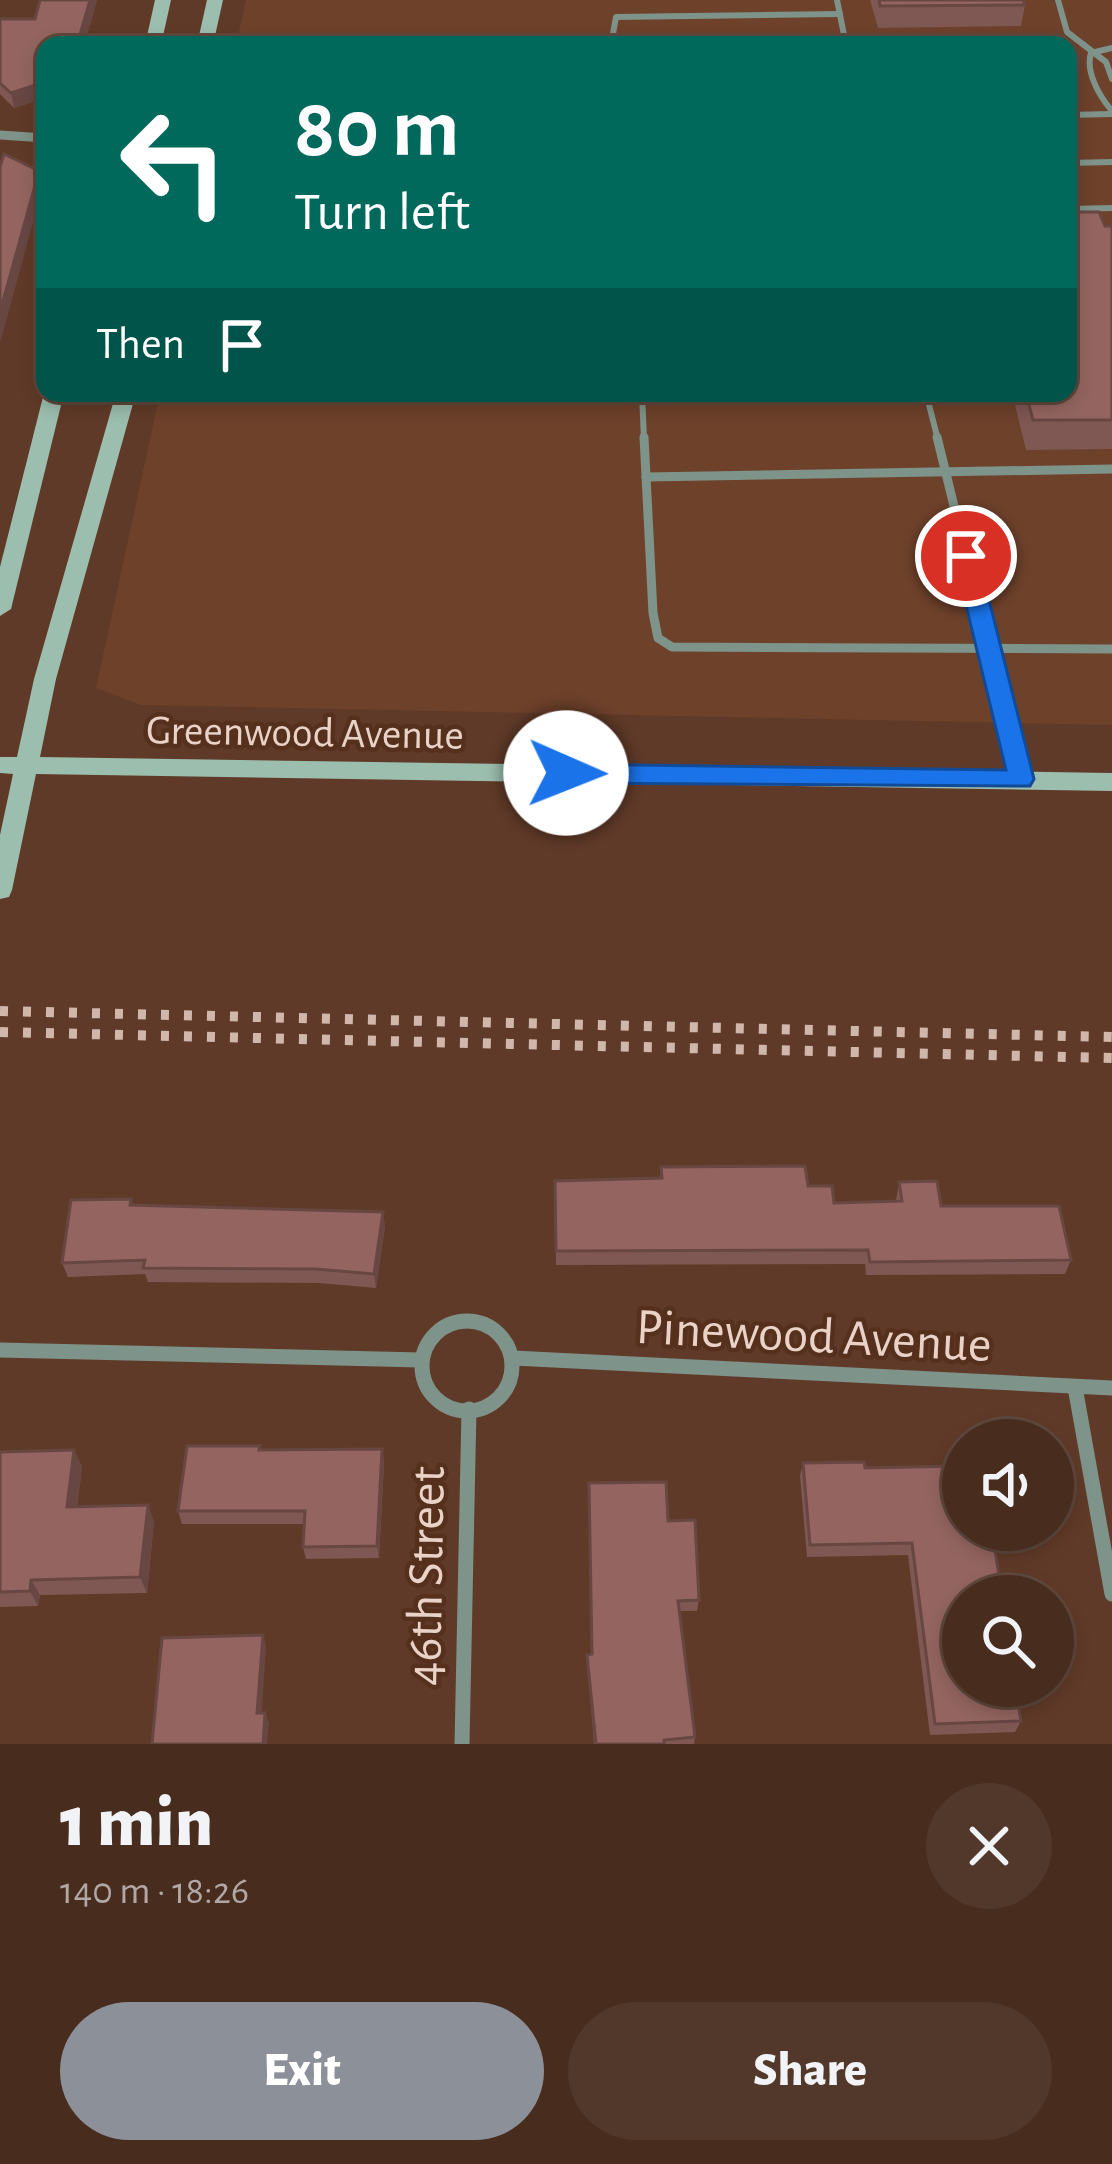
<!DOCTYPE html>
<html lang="en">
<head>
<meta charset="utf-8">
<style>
  :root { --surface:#482c1e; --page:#52382b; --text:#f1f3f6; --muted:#b1a7a4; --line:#60483c; --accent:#8c9099 }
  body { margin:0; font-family:"Alegreya Sans",sans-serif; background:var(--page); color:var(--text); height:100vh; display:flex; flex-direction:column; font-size:45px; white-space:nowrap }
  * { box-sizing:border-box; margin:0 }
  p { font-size:39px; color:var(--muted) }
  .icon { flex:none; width:66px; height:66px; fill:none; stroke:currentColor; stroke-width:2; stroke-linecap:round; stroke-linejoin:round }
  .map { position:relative; height:1744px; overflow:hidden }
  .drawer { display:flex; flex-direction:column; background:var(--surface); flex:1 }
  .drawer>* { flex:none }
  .top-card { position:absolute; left:36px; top:36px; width:1041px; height:366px; border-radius:24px; box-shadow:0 6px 18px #0003,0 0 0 3px var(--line); background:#00695c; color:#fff; overflow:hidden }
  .buttons { position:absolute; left:942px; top:1419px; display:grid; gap:24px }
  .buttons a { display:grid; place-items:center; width:132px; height:132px; border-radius:50%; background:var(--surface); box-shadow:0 6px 18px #0003,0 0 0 3px var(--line); font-size:60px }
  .pin { position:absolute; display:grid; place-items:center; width:102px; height:102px; color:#fff; margin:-51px; border:6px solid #fff; border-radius:50%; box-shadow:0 3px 12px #0007 }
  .me { position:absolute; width:132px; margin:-66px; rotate:91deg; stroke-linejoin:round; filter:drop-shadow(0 0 9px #0008) }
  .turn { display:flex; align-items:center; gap:42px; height:252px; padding:0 60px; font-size:54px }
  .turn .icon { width:156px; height:156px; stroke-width:2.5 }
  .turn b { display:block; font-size:84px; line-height:102px }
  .then { display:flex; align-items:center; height:114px; padding:0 60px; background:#0003; gap:24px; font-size:45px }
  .round { display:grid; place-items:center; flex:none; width:126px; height:126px; border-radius:63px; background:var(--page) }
  .overview { display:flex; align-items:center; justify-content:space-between; height:204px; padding:0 60px }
  h1 { font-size:72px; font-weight:800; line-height:90px }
  .primary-button { display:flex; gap:24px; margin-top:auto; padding:24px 60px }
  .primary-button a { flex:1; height:138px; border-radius:72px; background:var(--accent); color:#fff; font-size:48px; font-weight:800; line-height:138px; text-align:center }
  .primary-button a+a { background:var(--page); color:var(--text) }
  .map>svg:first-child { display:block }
</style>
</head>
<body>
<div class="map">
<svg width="1112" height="1744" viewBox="0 0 1112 1744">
  <rect width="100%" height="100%" fill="#603a28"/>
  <path fill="#6e412b" d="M246 0H1112V725L141 705 96 688 160 393H1068V45H236Z"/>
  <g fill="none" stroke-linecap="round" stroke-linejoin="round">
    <g stroke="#7e9389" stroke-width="6">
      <path d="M837 0 846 45"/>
      <path d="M1058 0 1067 32 1106 62 1112 79"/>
      <path d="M611 45 616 17 840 14"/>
      <path d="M653 45H1002"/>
      <path d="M1091 53C1085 72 1100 97 1112 111"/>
      <path d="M1091 53 1112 48"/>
      <path d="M1068 115 1112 114"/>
      <path d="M1068 163 1112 162"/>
      <path d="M1068 209 1112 208"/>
      <path d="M642 393 644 440"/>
      <path d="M926 393 938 440"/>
    </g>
    <g stroke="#7e9389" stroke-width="9">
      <path d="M644 437 653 613 658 638 672 647 1112 649"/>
      <path d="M937 437 1021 778"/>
      <path d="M646 477 1112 469"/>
    </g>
    <path stroke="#7e9389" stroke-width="9" d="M0 135 45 138"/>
    <g stroke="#7e9389" stroke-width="15">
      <circle cx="467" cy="1366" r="45"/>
      <path d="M0 1350 421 1360"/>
      <path d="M513 1358 1112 1388"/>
      <path d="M1075 1387 1112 1594"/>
      <path d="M462 1744 469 1409"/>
    </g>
    <g fill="#9cbeaf" fill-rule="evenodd">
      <path d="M155 0H171L161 45H145Z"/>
      <path d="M207 0H223L213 45H197Z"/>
      <path d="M44 393H64L11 609 0 616V567Z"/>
      <path d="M116 393H136L56 679 40 757 1112 773V791L36 774 12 890 9 897 0 899V835L13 774 0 773V757H17L34 679Z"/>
    </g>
    <g stroke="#d1b6aa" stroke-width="10" stroke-dasharray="8 15" stroke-linecap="butt">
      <path d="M0 1011 1112 1037"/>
      <path d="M0 1032 1112 1058"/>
    </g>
  </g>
  <g fill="#7f5753">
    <path d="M40 0H97L84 45H45V98L14 108 0 94V19H35Z"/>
    <path d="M870 0H1023L1025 5 1021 26 878 28Z"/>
    <path d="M1105 226H1112V449L1026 450 1012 393H1068Z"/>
    <path d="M661 1167 808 1186 834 1203 896 1201 899 1182 941 1206 1071 1260 1065 1274 866 1275 865 1264 556 1265 555 1181 660 1178Z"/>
    <path d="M133 1205 385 1226 376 1288 319 1283 148 1282 145 1274 68 1277 62 1263Z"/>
    <path d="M260 1446 261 1450 382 1449 384 1462 379 1558 306 1559 303 1547 304 1524H182L178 1511Z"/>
    <path d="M74 1450 82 1467 77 1507 154 1521 147 1593 40 1595 38 1606 0 1607V1452Z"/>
    <path d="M803 1463 865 1468 1021 1721 1015 1732 930 1735 908 1555 807 1557 800 1476Z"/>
    <path d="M668 1521 699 1600 697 1611H679L695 1737 694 1744H594L587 1655 592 1654Z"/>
  </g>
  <g fill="#684743">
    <path d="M90 0H97L84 45H77Z"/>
    <path d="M45 82V98L14 108 11 93Z"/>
    <path d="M39 171 43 186 0 343V312Z"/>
    <path d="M383 1212 385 1226 376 1288 374 1274Z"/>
    <path d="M382 1449 384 1462 379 1558 377 1546Z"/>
    <path d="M74 1450 82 1467 75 1524 67 1507Z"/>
    <path d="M148 1505 154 1521 147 1593 140 1577Z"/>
    <path d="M31 1580 40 1595 38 1606 30 1591Z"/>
    <path d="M263 1635 266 1646 261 1723 257 1713Z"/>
    <path d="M265 1713 269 1723 267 1744H263Z"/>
  </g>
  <g fill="#946560" stroke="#684743" stroke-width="3">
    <path d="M40 0H90L77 45H45V82L11 93 0 83V19H35Z"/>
    <path d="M879 0H1023L1025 5 880 6Z"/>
    <path d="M4 154 39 171 0 312V167Z"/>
    <path d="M1068 212H1099L1105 226H1112V420H1033L1026 393H1068Z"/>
    <path d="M805 1166 808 1186H832L834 1203 902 1201 899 1182 937 1181 941 1206H1059L1071 1260 870 1262 868 1250 556 1251 555 1181 662 1178 661 1167Z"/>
    <path d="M131 1199 130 1205 383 1212 374 1274 316 1269 143 1268 145 1260 62 1263 71 1200Z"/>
    <path d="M187 1446H260L259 1450 382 1449 377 1546 303 1547 305 1511H178Z"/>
    <path d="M74 1450 67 1507 148 1505 140 1577 31 1580 30 1591 0 1592V1452Z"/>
    <path d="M864 1462 865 1468 963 1466V1530H992L1002 1596H963V1686H1015L1021 1721 935 1724 912 1543 810 1545 803 1463Z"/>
    <path d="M666 1482 668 1521 695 1520 699 1600 678 1601 695 1737 664 1740V1744H596L587 1655 592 1654 589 1483Z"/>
    <path d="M263 1635 257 1713H265L263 1744H152L162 1638Z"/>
  </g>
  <path fill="#1a73e8" stroke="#114b97" stroke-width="3" d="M966 548 978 556 1034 779 1030 786 566 783 553 773 566 764 1006 770 954 556Z"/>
  <g text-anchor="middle" stroke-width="9" stroke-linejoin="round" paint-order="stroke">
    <g font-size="42" fill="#ead2c7" stroke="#55301d">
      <text transform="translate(305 731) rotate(1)" y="15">Greenwood Avenue</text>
    </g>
    <g font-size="51" fill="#ead2c7" stroke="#55301d">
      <text transform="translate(814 1334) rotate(3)" y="18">Pinewood Avenue</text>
      <text transform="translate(424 1576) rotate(-89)" y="18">46th Street</text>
    </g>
  </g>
</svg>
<div class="buttons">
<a><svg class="icon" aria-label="sound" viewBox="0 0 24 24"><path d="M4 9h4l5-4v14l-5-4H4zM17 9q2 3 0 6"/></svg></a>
<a><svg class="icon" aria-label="search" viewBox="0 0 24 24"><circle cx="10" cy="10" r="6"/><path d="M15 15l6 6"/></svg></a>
</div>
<div class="pin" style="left:966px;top:556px;background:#d93025"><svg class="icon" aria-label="arrive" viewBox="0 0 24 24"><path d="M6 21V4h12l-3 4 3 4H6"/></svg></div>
<svg class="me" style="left:566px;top:773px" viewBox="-20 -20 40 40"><circle r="19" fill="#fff"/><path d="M0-13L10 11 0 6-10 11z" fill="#1a73e8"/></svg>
<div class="top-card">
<div class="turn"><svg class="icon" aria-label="left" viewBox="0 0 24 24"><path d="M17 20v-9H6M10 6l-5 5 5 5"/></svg><div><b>80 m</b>Turn left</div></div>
<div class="then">Then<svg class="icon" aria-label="arrive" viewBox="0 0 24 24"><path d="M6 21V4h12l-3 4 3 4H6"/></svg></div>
</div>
</div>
<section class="drawer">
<div class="overview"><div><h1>1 min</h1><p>140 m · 18:26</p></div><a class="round"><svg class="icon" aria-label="close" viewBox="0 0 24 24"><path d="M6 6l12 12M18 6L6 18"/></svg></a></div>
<div class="primary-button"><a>Exit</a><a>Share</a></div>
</section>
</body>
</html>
